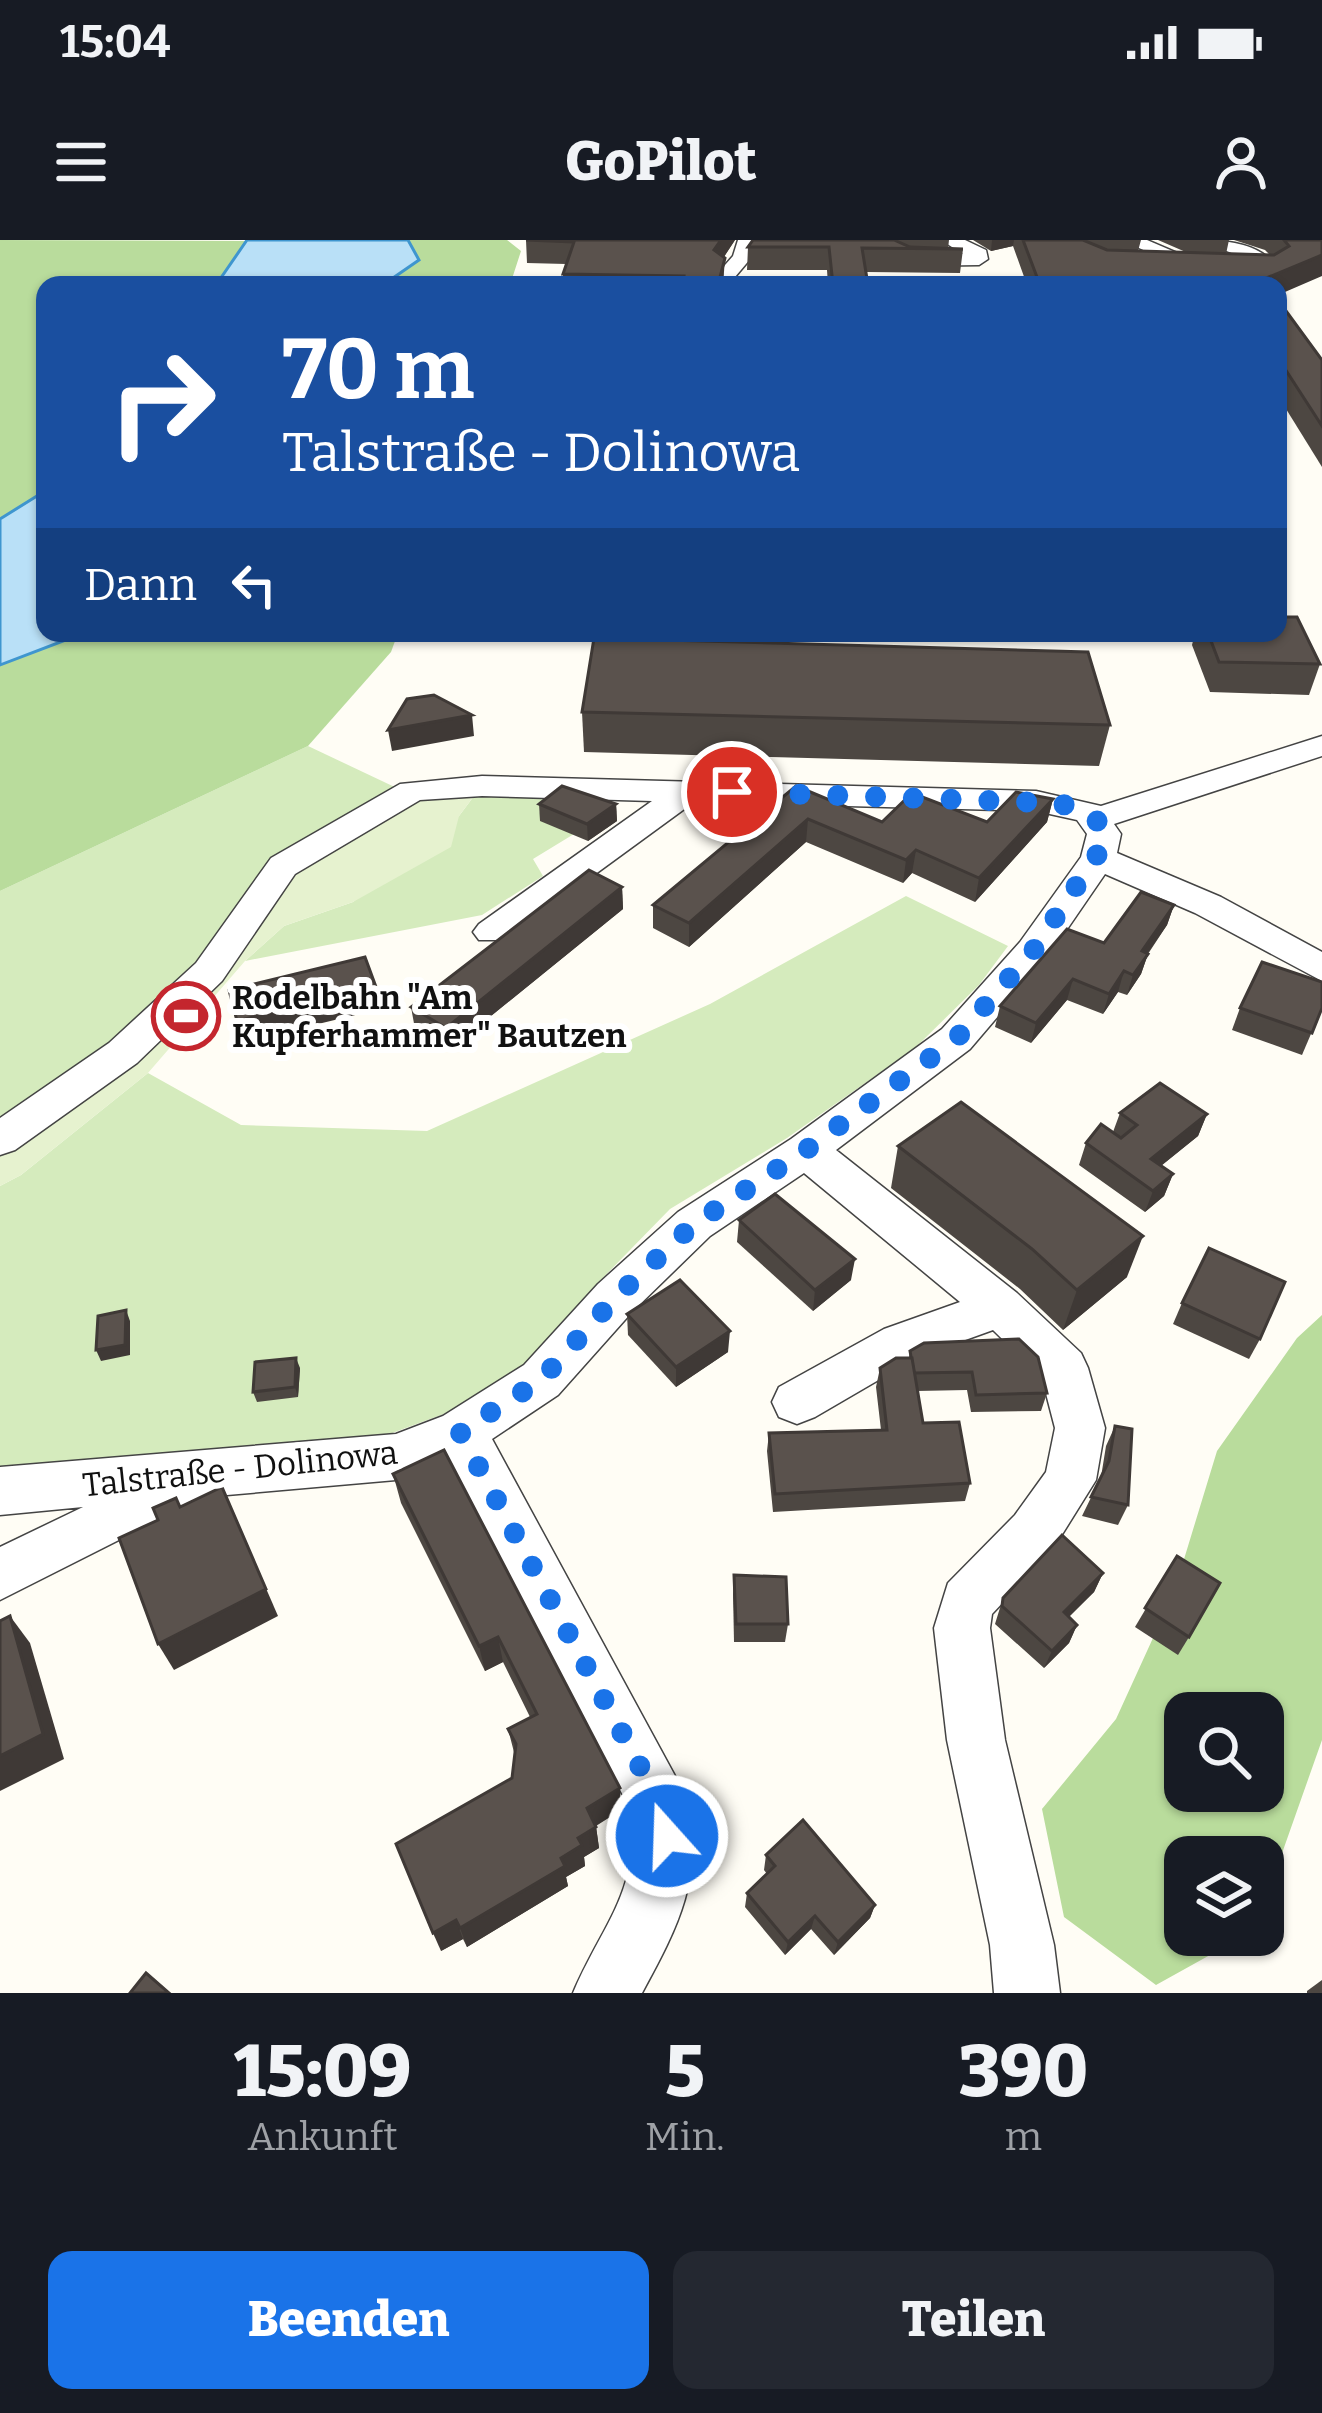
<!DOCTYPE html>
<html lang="de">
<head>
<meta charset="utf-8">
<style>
  :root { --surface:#171b24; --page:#242831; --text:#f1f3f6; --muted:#9ea1a6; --accent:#1a73e8 }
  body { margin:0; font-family:Bitter,serif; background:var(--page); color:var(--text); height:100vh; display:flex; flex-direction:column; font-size:45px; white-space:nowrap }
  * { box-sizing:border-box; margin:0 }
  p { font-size:39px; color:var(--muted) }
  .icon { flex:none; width:66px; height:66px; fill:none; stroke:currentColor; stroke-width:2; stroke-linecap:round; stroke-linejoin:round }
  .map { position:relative; height:1753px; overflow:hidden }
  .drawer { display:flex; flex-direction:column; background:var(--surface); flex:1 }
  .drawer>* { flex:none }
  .guide { position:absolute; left:36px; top:36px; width:1251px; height:366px; border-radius:24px; box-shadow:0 3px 9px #0004; background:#1a4fa0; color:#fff; overflow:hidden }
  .controls { position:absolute; left:1164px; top:1452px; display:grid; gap:24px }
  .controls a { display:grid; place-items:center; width:120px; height:120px; border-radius:24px; background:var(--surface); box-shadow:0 3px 9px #0004; font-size:60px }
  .pin { position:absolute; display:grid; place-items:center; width:102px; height:102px; color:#fff; margin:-51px; border:6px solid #fff; border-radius:50%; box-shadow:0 3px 12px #0007 }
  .me { position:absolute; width:132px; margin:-66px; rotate:340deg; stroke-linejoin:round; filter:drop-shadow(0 0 9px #0008) }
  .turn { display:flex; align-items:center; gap:42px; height:252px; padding:0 48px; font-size:54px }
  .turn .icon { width:156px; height:156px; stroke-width:2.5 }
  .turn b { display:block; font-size:84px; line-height:102px }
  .then { display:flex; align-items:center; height:114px; padding:0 48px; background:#0003; gap:24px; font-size:45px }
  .eta { display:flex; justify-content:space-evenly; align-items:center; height:204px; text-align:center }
  .eta b { font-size:72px; font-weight:800; line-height:84px }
  .primary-button { display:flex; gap:24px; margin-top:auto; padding:24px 48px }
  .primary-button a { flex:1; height:138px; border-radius:24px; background:var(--accent); color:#fff; font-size:48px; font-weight:800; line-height:138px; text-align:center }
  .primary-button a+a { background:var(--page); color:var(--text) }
  .status { display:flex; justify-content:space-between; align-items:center; height:84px; padding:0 60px; background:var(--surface); direction:ltr }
  .status svg { height:33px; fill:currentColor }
  header { display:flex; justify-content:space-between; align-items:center; height:156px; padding:0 48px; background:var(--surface); font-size:54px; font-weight:800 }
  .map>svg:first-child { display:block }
</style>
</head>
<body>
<div class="status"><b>15:04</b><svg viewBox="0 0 49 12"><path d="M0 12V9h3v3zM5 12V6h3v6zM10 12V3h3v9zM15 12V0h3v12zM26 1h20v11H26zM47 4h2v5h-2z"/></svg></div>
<header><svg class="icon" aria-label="menu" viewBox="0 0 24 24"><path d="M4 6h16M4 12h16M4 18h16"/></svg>GoPilot<svg class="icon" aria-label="person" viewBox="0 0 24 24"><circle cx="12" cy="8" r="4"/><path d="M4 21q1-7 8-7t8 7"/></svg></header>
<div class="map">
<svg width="1322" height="1753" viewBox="0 0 1322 1753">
  <rect width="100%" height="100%" fill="#fffdf5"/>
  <g fill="#d5ebbd">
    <path d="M308 506 401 550 113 807 0 886V651Z"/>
    <path d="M535 551 610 572 533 619 543 636 482 675 245 721 284 686 353 662 459 576 477 552Z"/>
    <path d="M906 656 1008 706 979 745 915 808 787 898 670 969 591 1050 527 1130 452 1171 384 1196 0 1233V946L21 935 148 833 241 885 427 891 710 764Z"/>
  </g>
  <g fill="#b9dc9c" fill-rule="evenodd">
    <path d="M0 0 247 1 216 45H45V251L0 279Z"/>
    <path d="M408 0H507L521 11 510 45H391L392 38 419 20Z"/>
    <path d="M84 393H398L391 412 308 506 0 651V425Z"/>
    <path d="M1322 1075V1500L1263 1667V1617H1185V1695H1246L1156 1745 1064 1677 1042 1569 1116 1479 1174 1352 1217 1211 1297 1098ZM1185 1473H1263V1551H1185Z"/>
  </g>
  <path fill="#e6f2cf" d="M477 552 459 576 451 607 353 662 284 686 245 721 148 833 21 935 0 946V905L66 865 291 635 408 559Z"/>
  <g fill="#b9e0f7" stroke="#3f96cf" stroke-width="3">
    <path d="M247 0H408L419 20 393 38 391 45H216Z"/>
    <path d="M45 251V393H84L0 425V279Z"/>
  </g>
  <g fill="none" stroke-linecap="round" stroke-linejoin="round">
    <g stroke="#444" stroke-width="3">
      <g id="minor">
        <path d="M738 0H756L751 18 735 37H721L718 33 733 16Z"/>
        <path d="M853 0H878L912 14H963L941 0H965L986 10 988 19 979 25 909 26Z"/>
        <path d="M1122 0H1147L1189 18 1251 21 1200 0C1228 0 1261 4 1278 28L1268 34 1186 30Z"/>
        <path d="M1322 496V516L1114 584 1121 594 1117 613 1221 657 1322 712V741L1195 673 1105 634 1046 720 970 809 836 910 1017 1053 1081 1113 1088 1128 1105 1188 1096 1240 1053 1309 992 1374 990 1388 1005 1500 1054 1705 1060 1753H994L990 1705 947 1500 934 1388 948 1343 1015 1275 1046 1232 1055 1188 1042 1138 993 1090 918 1117 815 1177 797 1184 779 1177 772 1162 779 1147 884 1089 960 1062 804 933 710 996 632 1072 558 1155 492 1199 687 1558C704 1637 679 1685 642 1753H573C603 1682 644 1648 628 1565L449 1219 396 1240 204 1257 0 1360V1307L83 1267 0 1275V1227L396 1194 443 1176 524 1125 598 1044 678 972 791 899 942 789 1020 702 1081 617 1087 594 1077 580 1036 571 694 562 505 700H479L473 692 479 684 652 561 482 556 420 560 295 634 222 741 137 823 15 910 0 915V878L109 803 196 723 271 618 400 544 482 536 1036 551 1101 566Z"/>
      </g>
    </g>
    <use href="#minor" fill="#fff" fill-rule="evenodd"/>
  </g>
  <g fill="#4d4742">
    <path d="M526 0H735L724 17 723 45H563V34L566 24 527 23Z"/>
    <path d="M753 0H949L948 9H963L960 33 866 32 868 45H828L827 30H747L748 7Z"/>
    <path d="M973 0H1141L1138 11 1188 13 1158 0H1229L1226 14 1270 15 1265 10 1234 0H1322L1278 45H1027L1013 6 991 11Z"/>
    <path d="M1278 60 1322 120V227L1278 156Z"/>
    <path d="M1195 393H1208L1320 424 1309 455 1210 452 1192 405Z"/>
    <path d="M582 472 1110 485 1099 526 584 512Z"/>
    <path d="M796 546 882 582H987L1053 559 1047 582 975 662 912 633 903 643 806 602 689 707 653 688V665Z"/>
    <path d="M539 564H616L617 581 588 601 540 581Z"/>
    <path d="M622 647 623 669 449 810 415 789 411 767Z"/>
    <path d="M1174 665 1167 685 1148 714 1141 734 1127 755 1118 752 1103 774 1067 760 1031 803 995 787 1000 766Z"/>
    <path d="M1240 768H1322L1302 815 1232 790Z"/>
    <path d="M1120 873 1207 874 1198 896 1161 926 1173 934 1164 956 1145 972 1079 925 1086 903 1113 892Z"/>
    <path d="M898 906 1127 1037 1063 1090 1020 1049 891 948Z"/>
    <path d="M739 980 851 1040 813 1071 737 1002Z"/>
    <path d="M1182 1063 1260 1099 1249 1119 1173 1084Z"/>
    <path d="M627 1074 728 1112 676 1147 628 1095Z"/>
    <path d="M910 1111 1047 1153 1041 1171 971 1172 967 1150 917 1151 923 1183 970 1243 965 1261 773 1272 767 1211 769 1193 881 1190 876 1147 880 1128 909 1118Z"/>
    <path d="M300 1128 298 1157 257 1162 253 1152Z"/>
    <path d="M1115 1186 1128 1265 1118 1285 1082 1276 1101 1237 1106 1206Z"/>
    <path d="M393 1234 621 1570 596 1586 599 1608 584 1617 585 1626 566 1637 568 1646 467 1707 463 1699 441 1711 512 1538 515 1516 508 1489 530 1477 503 1422 485 1431 401 1263Z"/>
    <path d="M1177 1316 1189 1397 1178 1415 1135 1387Z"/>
    <path d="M1103 1333 1094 1352 1069 1377 1077 1385 1069 1403 1044 1428 995 1384 1003 1358Z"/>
    <path d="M734 1335 788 1384 785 1402H734L733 1354Z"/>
    <path d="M766 1615 875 1665 870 1678 834 1715 811 1689 785 1715 745 1667 747 1653 767 1634 764 1630Z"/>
    <path d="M1322 1740V1753H1307V1751Z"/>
  </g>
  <g fill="#3f3936">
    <path d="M721 0H735L713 33 714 10Z"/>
    <path d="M992 0H1014L1013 6 991 11Z"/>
    <path d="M1322 15V36L1278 55V45H1252Z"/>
    <path d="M725 18 723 45H718Z"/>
    <path d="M472 475 474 496 392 511 388 490Z"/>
    <path d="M1053 559 1047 582 975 662 979 638Z"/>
    <path d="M616 564 617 581 588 601 587 584Z"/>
    <path d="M808 579 806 602 689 707V683Z"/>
    <path d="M916 610 912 633 903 643 906 620Z"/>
    <path d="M622 647 623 669 449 810 446 788Z"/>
    <path d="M1174 665 1167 685 1135 731 1142 711Z"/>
    <path d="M1148 714 1141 734 1127 755 1133 735Z"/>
    <path d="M1124 731 1118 752 1103 774 1109 754Z"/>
    <path d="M1073 739 1067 760 1031 803 1036 783Z"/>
    <path d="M376 747 380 769 244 802 237 781Z"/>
    <path d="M1207 874 1198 896 1143 940 1151 919Z"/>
    <path d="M1173 934 1164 956 1145 972 1153 951Z"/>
    <path d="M1143 996 1127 1037 1063 1090 1077 1050Z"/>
    <path d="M855 1019 851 1040 813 1071 815 1050Z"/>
    <path d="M126 1070 130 1081V1115L101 1121 96 1110Z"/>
    <path d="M730 1091 728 1112 676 1147V1127Z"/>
    <path d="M296 1118 300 1128 298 1157 295 1147Z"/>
    <path d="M222 1247 278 1376 174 1430 158 1404Z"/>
    <path d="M1103 1333 1094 1352 1055 1390 1064 1372Z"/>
    <path d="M10 1376 30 1403 64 1519 0 1551V1516Z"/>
    <path d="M1077 1385 1069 1403 1044 1428 1052 1411Z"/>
    <path d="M498 1397 503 1422 485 1431 479 1406Z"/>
    <path d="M620 1548 621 1570 590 1589 587 1568Z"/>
    <path d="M596 1587 599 1608 584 1617 585 1626 566 1637 568 1646 467 1707 460 1688 561 1618 578 1598Z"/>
    <path d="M875 1665 870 1678 834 1715 838 1702Z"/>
    <path d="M815 1676 811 1689 785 1715 788 1702Z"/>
    <path d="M456 1680 463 1699 441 1711 433 1693Z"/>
  </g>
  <g fill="#5a524d" stroke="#3f3936" stroke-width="3">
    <path d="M526 0H721L714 10 725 18 718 45H683L684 36 563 34 574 2Z"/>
    <path d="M753 0H894L910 7 963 9 862 8 868 45H833L829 7H748Z"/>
    <path d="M1023 0H1083L1107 10 1274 15 1289 6 1284 0H1322V15L1252 44 1267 45H1040Z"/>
    <path d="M1278 60 1322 120V186L1278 118Z"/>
    <path d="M1278 377H1297L1320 424 1219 422 1208 393H1278Z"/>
    <path d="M594 398 1088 412 1110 485 582 472Z"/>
    <path d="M434 455 472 475 388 490 407 459Z"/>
    <path d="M562 546 616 564 587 584 539 564Z"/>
    <path d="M796 546 882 582 912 553 987 582 1016 552 1053 559 979 638 916 610 906 620 808 579 689 683 653 665Z"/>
    <path d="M589 630 622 647 446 788 411 767Z"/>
    <path d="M1141 652 1174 665 1142 711 1148 714 1133 735 1124 731 1109 754 1073 739 1036 783 1000 766 1067 689 1104 703Z"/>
    <path d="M365 717 376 747 237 781 229 750Z"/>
    <path d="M1262 722 1322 742V768L1312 793 1240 768Z"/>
    <path d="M1160 843 1207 874 1151 919 1173 934 1153 951 1086 903 1101 884 1121 898 1137 885 1120 873Z"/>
    <path d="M961 862 1143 996 1077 1050 1032 1009 898 906Z"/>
    <path d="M775 954 855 1019 815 1050 739 980Z"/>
    <path d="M1209 1008 1285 1042 1260 1099 1182 1063Z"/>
    <path d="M680 1040 730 1091 676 1127 627 1074Z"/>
    <path d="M126 1070 125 1105 96 1110 98 1076Z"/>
    <path d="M1019 1099 1038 1117 1047 1153 976 1155 972 1132 914 1133 910 1111 924 1103Z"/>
    <path d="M296 1118 295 1147 253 1152 255 1122Z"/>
    <path d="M896 1118H912L923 1183 959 1182 970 1243 775 1254 769 1193 887 1190 880 1128Z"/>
    <path d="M1115 1186 1132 1189 1128 1265 1091 1257 1109 1221Z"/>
    <path d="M444 1210 620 1548 587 1568 596 1587 578 1598 582 1605 561 1618 565 1626 460 1688 456 1680 433 1693 396 1604 512 1538 516 1504 508 1489 537 1474 498 1397 479 1406 393 1234Z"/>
    <path d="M222 1247 266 1349 158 1404 119 1298 158 1280 153 1268 176 1258 180 1267Z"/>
    <path d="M1062 1295 1103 1333 1064 1372 1077 1385 1052 1411 1002 1366 1003 1358Z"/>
    <path d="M1177 1316 1220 1343 1189 1397 1145 1368Z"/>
    <path d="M734 1335 786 1337 788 1384H736Z"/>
    <path d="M10 1376 43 1494 0 1516V1381Z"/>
    <path d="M803 1580 875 1665 838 1702 815 1676 788 1702 747 1653 775 1626 766 1615Z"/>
    <path d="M146 1733 169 1753H130Z"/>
  </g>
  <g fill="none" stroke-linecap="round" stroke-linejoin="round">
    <path stroke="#1a73e8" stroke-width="21" stroke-dasharray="0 37.8" d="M667 1596 657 1558 460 1192 541 1140 615 1058 694 984 806 910 956 799 1033 711 1105 603 1096 578 1060 563 732 552"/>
  </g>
  <defs>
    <g id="stadium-ring" transform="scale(3.45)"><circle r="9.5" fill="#fff" stroke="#c4262e" stroke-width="1.5"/><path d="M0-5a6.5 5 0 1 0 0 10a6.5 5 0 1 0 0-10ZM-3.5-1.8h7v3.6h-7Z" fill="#c4262e"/></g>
  </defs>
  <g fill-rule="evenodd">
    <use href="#stadium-ring" x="186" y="776"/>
  </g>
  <g text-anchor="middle" stroke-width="12" stroke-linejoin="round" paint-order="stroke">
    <g font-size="33" font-weight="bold" fill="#111" stroke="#fff" text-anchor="start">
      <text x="232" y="769">Rodelbahn "Am<tspan x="232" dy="38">Kupferhammer" Bautzen</tspan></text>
    </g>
    <g font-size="33" fill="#111" stroke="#fff">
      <text transform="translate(240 1228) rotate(-6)" y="12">Talstraße - Dolinowa</text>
    </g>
  </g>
</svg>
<div class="controls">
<a><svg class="icon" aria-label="search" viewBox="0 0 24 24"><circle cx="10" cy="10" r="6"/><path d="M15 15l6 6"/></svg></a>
<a><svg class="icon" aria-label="layers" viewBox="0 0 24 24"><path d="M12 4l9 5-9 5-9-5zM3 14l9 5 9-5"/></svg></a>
</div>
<div class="pin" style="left:732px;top:552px;background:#d93025"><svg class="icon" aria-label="arrive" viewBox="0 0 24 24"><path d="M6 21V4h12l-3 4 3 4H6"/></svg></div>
<svg class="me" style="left:667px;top:1596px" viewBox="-20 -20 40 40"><circle r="17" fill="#1a73e8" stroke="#fff" stroke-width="3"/><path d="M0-11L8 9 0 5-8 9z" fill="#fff"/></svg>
<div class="guide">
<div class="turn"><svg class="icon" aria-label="right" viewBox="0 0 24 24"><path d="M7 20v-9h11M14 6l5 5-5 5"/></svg><div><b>70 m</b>Talstraße - Dolinowa</div></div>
<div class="then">Dann<svg class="icon" aria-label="left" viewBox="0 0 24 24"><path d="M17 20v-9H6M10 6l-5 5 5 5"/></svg></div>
</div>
</div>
<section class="drawer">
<div class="eta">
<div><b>15:09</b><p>Ankunft</p></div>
<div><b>5</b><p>Min.</p></div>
<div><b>390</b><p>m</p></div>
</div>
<div class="primary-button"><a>Beenden</a><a>Teilen</a></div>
</section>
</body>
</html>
